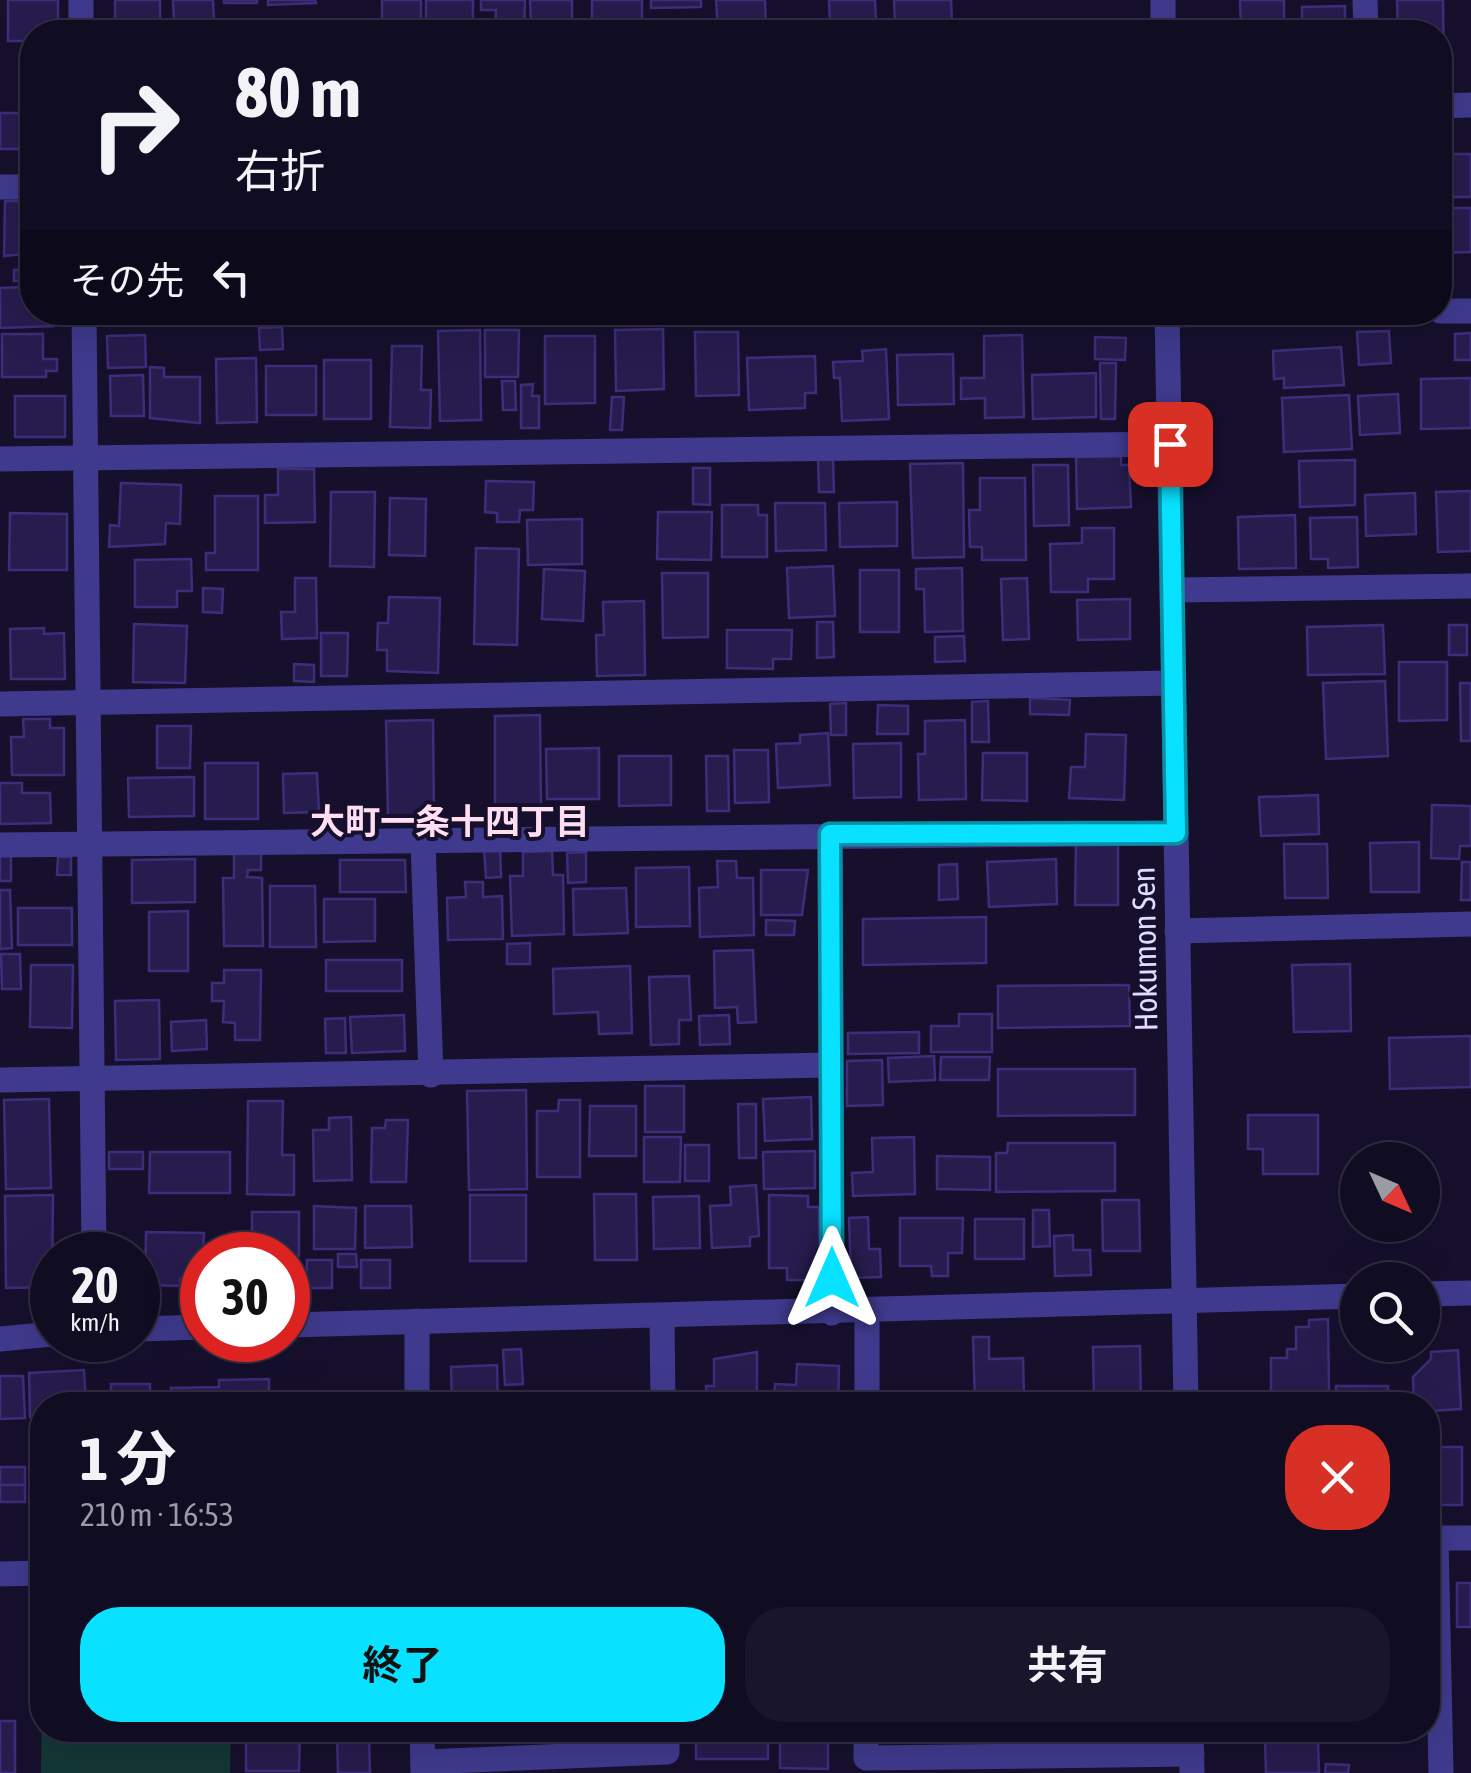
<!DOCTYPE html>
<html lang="ja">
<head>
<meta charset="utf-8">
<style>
  :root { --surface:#100c22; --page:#19152a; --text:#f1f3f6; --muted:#9c9ba5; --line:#302c40; --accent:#08e1ff }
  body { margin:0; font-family:"Asap Condensed","Noto Sans JP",sans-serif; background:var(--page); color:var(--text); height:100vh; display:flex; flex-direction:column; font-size:38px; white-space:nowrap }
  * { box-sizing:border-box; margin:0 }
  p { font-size:32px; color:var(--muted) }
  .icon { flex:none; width:55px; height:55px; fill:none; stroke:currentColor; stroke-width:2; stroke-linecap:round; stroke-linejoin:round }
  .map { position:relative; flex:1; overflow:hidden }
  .side { position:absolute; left:30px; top:1392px; width:1410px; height:350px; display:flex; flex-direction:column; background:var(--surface); border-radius:40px; box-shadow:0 10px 40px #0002,0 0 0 2px var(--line) }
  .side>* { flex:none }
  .hud { position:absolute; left:20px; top:20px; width:1432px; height:305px; border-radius:40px; box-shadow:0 10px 40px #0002,0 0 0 2px var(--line); background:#100c22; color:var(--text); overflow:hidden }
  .needle { width:65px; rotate:134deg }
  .buttons { position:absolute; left:1340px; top:1142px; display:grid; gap:20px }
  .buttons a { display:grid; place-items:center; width:100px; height:100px; border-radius:50%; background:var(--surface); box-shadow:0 10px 40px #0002,0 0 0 2px var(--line); font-size:50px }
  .speed { position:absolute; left:30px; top:1232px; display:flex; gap:20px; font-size:50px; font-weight:700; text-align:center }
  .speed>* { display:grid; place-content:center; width:130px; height:130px; border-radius:50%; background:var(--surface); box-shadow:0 10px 40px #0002,0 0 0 2px var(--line); line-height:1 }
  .speed small { font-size:25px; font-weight:400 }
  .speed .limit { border:15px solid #d22; background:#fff; color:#111 }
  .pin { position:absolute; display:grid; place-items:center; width:85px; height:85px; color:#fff; margin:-42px; border-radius:20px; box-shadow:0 5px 15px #0006 }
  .me { position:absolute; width:110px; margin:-55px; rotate:0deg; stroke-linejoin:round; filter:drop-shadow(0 0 8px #0008) }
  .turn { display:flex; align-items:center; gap:35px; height:210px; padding:0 50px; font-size:45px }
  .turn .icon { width:130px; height:130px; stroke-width:2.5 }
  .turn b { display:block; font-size:70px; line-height:85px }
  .then { display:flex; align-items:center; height:95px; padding:0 50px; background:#0003; gap:20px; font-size:38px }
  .round { display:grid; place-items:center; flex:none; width:105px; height:105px; border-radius:40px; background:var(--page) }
  .overview { display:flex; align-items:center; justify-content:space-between; height:170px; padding:0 50px }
  h1 { font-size:60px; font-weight:700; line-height:75px }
  .primary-button { display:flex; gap:20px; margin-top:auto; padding:20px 50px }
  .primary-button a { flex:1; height:115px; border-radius:40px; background:var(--accent); color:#111; font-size:40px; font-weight:700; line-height:115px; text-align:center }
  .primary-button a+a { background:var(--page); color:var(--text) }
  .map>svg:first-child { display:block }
</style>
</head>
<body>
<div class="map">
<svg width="1471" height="1773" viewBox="0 0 1471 1773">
  <rect width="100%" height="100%" fill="#16102d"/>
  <path fill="#133736" d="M42 1680V1730H231L230 1773H41Z"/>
  <g fill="#271c4e" stroke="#3e2d7b" stroke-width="2.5">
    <path d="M8 0H58V32H32V41H8Z"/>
    <rect x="115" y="0" width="45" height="32"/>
    <path d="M173 0H213L214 22 174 23Z"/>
    <rect x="224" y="0" width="33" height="3"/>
    <path d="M268 0H315L316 3 268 5Z"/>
    <path d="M382 0H421V21L382 20Z"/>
    <rect x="426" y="0" width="47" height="32"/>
    <path d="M481 0H525L524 32H495L496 10H481Z"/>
    <path d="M530 0H572V27L531 28Z"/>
    <path d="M592 0H642V31L592 32Z"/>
    <path d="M651 0H701V7L651 8Z"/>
    <path d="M716 0H765L766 32H718Z"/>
    <path d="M829 0H875L876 22 830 24Z"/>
    <path d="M894 0H951L952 24 895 26Z"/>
    <path d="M1240 0H1284V32H1241Z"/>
    <path d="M1397 0H1443L1444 68H1440V32H1398Z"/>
    <path d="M1345 6V32H1302V7Z"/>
    <rect x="0" y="113" width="32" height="36"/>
    <rect x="1440" y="154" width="31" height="43"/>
    <path d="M5 201H32V246H22L23 254 4 256Z"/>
    <path d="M1440 208H1471V252L1440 253Z"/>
    <path d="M32 269V287L29 281H14V270Z"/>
    <path d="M23 287V293H32V312H54V326L0 328V288Z"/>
    <rect x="270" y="312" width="44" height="10"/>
    <path d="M466 312H495L494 320H466Z"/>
    <path d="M658 312H705V314L658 315Z"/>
    <path d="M720 312H767V318L720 320Z"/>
    <path d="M282 327 283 349 260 350 259 328Z"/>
    <path d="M663 329 664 389 616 391 615 330Z"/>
    <path d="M480 330 481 420 440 421 438 331Z"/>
    <path d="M485 330H519L518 377H485Z"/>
    <path d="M1389 331 1391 363 1359 365 1357 332Z"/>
    <path d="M695 332H738L739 395 696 396Z"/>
    <path d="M1471 333V360H1455V334Z"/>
    <path d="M2 334H43V359H57V371H46V377H2Z"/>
    <path d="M145 335 146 367 108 368 107 336Z"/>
    <path d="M1022 335 1024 417 985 418V398L961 399V378H984V336Z"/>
    <path d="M545 336H595V403L545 404Z"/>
    <path d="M1095 337 1126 338 1125 360 1095 359Z"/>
    <path d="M392 346H422L421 390H431L430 428 390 427Z"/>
    <path d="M1341 347 1344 385 1284 388V378L1274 379 1273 351Z"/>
    <path d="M886 349 889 419 842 421 840 378H834L833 362 863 361 862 351Z"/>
    <path d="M953 354 954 404 898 405 897 355Z"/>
    <path d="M815 356 816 393H805V408L749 410 747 358Z"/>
    <path d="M256 358 257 422 217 423 216 359Z"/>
    <rect x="324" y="360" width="47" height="59"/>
    <path d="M1100 363H1116L1115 419H1101Z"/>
    <rect x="266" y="366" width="50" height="49"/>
    <path d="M150 367 164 368V377H200V423L150 418Z"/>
    <path d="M1096 373V417L1033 419 1032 375Z"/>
    <path d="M143 375 144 416H111L110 376Z"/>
    <path d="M1471 378V428L1421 429V379Z"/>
    <path d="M502 381H515L516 410H503Z"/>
    <path d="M533 384 532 396H539V428H521V385Z"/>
    <path d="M1398 394 1400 433 1360 435 1358 396Z"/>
    <path d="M1349 395 1352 449 1284 452 1282 398Z"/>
    <rect x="15" y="396" width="50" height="41"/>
    <path d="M612 397H624L622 430H610Z"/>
    <path d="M1121 456V465H1129L1131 507 1077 509 1076 457Z"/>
    <path d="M818 458H833L834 492H819Z"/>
    <path d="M1355 460V505L1300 507 1299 461Z"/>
    <path d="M963 463 964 557 913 558 910 464Z"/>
    <path d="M1033 465H1068L1069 525 1034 526Z"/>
    <path d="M693 468H710V505L693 504Z"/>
    <path d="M278 469H314L315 522 265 523V495H278Z"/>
    <path d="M980 478H1025L1026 560H982V547H970L969 510H980Z"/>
    <path d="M486 481 534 482 533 510H520L519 522H497V513L485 512Z"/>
    <path d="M121 483 181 485 180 524 166 523 165 544 109 547 110 525 119 526Z"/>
    <path d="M1471 491V551L1438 552 1436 492Z"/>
    <path d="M331 492H375L374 567 330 566Z"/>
    <path d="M1415 493 1416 534 1366 536 1365 495Z"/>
    <path d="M215 496H258V570H206V553H215Z"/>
    <path d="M390 498 426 499 425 556 389 555Z"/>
    <path d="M897 502V546L840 547 839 503Z"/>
    <path d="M775 503H825L826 550 776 551Z"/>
    <path d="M722 505H758V515H767V557H722Z"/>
    <path d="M658 512H712L711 560 657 559Z"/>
    <path d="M10 513 67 514V570H9Z"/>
    <path d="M1295 515 1296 568 1239 569 1238 517Z"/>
    <path d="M1357 517 1358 567 1328 568V559H1311L1310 518Z"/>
    <path d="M582 519V564L528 565 527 520Z"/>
    <path d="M1082 528H1114V579H1088V592H1051L1050 544 1082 543Z"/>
    <path d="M476 548 519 549 517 645 474 644Z"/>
    <path d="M191 559 192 591H177V607H135V560Z"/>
    <path d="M833 566 835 616 789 618 787 568Z"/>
    <path d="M962 568 963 631 925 632 924 589H916V569Z"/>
    <path d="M544 569 585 571 583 621 542 619Z"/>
    <rect x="860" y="570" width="39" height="62"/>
    <path d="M662 573H708V637L663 638Z"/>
    <path d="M295 578H316L317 638 282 639 281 612H295Z"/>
    <path d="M1027 578 1029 639 1003 640 1001 579Z"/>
    <path d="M203 588 223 589 222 613 203 612Z"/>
    <path d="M389 597 440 598 438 673 387 671V650H377L378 623H388Z"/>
    <path d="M1130 599V639L1078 640 1077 600Z"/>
    <path d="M644 601 645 675 597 676 596 635H604L603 602Z"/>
    <path d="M817 622H833L834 657 817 658Z"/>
    <path d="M134 624 187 626 185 683 133 682Z"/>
    <path d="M1383 625 1385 674 1308 675 1307 627Z"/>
    <rect x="1449" y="625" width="18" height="30"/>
    <path d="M44 628V634L64 633 65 679H11L10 629Z"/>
    <path d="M727 630H792L791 659H773V669L727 668Z"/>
    <path d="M321 633H348L347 676H321Z"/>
    <path d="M964 636 965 661 935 662V637Z"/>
    <path d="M1399 662H1447V720L1399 721Z"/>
    <path d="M294 664 314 665V682L294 681Z"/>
    <path d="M1385 681 1388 756 1326 759 1323 683Z"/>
    <path d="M1460 683H1471V741H1461Z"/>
    <path d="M1030 698 1070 700 1069 715 1030 714Z"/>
    <path d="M988 701 989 742H972V702Z"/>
    <path d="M846 703V735H831L830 704Z"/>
    <path d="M878 705 908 706V734H877Z"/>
    <path d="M540 715 541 813H495V716Z"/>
    <path d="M23 719H50V728H64V775H12L11 737H24Z"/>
    <path d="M433 720 434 815 388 816 386 721Z"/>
    <path d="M965 720 966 799 919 800 918 754H925V721Z"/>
    <path d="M157 726H191L190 768H157Z"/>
    <path d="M828 733 830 785 778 788 776 744 800 743V735Z"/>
    <path d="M1086 734 1126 735 1124 800 1069 798 1071 767H1085Z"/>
    <path d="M901 743V797L854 798 853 744Z"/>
    <path d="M599 748V799H547L546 749Z"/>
    <path d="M734 750H768L769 802 735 803Z"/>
    <path d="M983 753H1027V801L982 800Z"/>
    <path d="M619 756H671V805L619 806Z"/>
    <path d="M706 756H728L729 811H707Z"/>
    <rect x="205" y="763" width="53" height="56"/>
    <path d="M317 773 319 812 284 813 283 774Z"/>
    <path d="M194 777V816L129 817 128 778Z"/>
    <path d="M0 783H22V793H50L51 823 0 824Z"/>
    <path d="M1318 795 1319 834 1261 836 1259 797Z"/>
    <path d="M1432 805 1471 806V846H1460L1459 859 1431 858Z"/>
    <path d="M1419 842V892H1371L1370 843Z"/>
    <path d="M1076 843 1118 844V905H1075Z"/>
    <path d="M1284 844H1327L1328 898H1285Z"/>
    <path d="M484 848H500L501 877 486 878Z"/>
    <path d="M261 851V870H248L247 877 262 878 263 946H224L223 878H234V852Z"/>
    <path d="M552 851 553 875H563L564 934 512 936 510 876H523V852Z"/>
    <path d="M586 852V882L568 883 567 853Z"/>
    <rect x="0" y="856" width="11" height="25"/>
    <path d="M58 857H71V875H57Z"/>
    <path d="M195 859V902L132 903V860Z"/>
    <path d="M1056 859 1057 904 989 907 987 862Z"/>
    <path d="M340 860H405L406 892H340Z"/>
    <path d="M717 861H736L737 878H753L754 935 700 937 699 888 718 887Z"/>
    <path d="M1462 862H1471V900H1461Z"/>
    <path d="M957 864 958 899 939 900V865Z"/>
    <path d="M689 867 690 926 636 927V868Z"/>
    <path d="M761 870H808L802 915H761Z"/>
    <path d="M465 882H483V897L502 896 503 939 448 940 447 898 466 897Z"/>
    <path d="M270 886H315L316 947H270Z"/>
    <path d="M626 888 628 933 574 935 573 889Z"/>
    <path d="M0 890H10L12 948 0 949Z"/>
    <path d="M324 899H375V941L324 942Z"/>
    <rect x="18" y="908" width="54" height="37"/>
    <path d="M188 911V971H149V912Z"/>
    <path d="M986 917V963L863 965V919Z"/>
    <path d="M766 920 795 921 794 935H766Z"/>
    <path d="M530 943V964H507V944Z"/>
    <path d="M753 950 756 1022 738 1023 737 1007 715 1008 714 951Z"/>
    <path d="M1 954H20L21 989H2Z"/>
    <rect x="326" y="960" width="76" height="31"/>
    <path d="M1350 964 1351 1031 1294 1032 1292 965Z"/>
    <path d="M31 965H73L72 1028 30 1027Z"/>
    <path d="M630 966 632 1033 599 1034 598 1012 554 1014 553 969Z"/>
    <path d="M224 970H261L260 1040H235V1023L223 1022 224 1001H212V983H224Z"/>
    <path d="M689 976 691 1020H679V1044L651 1045 649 977Z"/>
    <path d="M1129 985 1130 1026 998 1028V986Z"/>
    <path d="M159 1000 160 1059 116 1060 115 1001Z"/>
    <path d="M959 1014H992V1052H931V1026H959Z"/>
    <path d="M404 1015 405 1051 352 1053 350 1017Z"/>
    <path d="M729 1015 730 1044 700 1045 699 1016Z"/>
    <path d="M345 1018 346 1053H326L325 1019Z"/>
    <path d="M206 1020 207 1049 172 1051 171 1022Z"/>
    <path d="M919 1032V1053L848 1054V1033Z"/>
    <path d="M1471 1036V1087L1390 1089 1389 1038Z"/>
    <path d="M934 1056 935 1080 889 1082 888 1058Z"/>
    <path d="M941 1057H990L989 1080H940Z"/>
    <path d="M882 1060 883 1105 847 1106V1061Z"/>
    <path d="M998 1069H1135V1115L998 1116Z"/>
    <rect x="645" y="1086" width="39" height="46"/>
    <path d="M526 1090 527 1189 469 1190 467 1091Z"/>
    <path d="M811 1097 812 1139 765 1141 763 1099Z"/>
    <path d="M49 1099 51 1188 6 1189 4 1100Z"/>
    <path d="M559 1100H580V1177H537V1111H558Z"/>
    <path d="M248 1101H283L282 1155H294V1195L247 1194Z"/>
    <path d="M738 1104H756V1158H739Z"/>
    <path d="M590 1106H636V1156H589Z"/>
    <path d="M1248 1115H1318V1174H1263V1149H1248Z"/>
    <path d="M351 1117 352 1180 314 1181 313 1130H329V1118Z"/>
    <path d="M386 1120H408L406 1182H371L372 1128H385Z"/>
    <path d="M644 1137H681L680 1182H644Z"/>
    <path d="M914 1137 915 1194 853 1196 852 1173 873 1172 872 1138Z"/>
    <path d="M1008 1143H1115V1191L996 1192V1153H1007Z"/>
    <rect x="685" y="1145" width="24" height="36"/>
    <path d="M815 1151V1188L764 1189 763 1152Z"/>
    <rect x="109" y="1152" width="34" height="17"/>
    <path d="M150 1152H230V1193H149Z"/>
    <path d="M937 1156 990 1157V1190L937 1189Z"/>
    <path d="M756 1185 759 1236 750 1237V1246L712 1248 710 1206 731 1205 730 1187Z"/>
    <path d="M594 1194H636L637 1260H595Z"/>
    <path d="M53 1195 52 1287 6 1288 5 1196Z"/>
    <rect x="470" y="1195" width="56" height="66"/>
    <path d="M769 1195 808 1196V1207H819V1280H787V1268H769Z"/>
    <path d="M699 1196 700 1248 654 1249 653 1197Z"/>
    <path d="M1102 1200H1139L1140 1251H1103Z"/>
    <path d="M314 1206 356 1208 355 1249H314Z"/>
    <path d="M365 1206H411L412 1247 365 1248Z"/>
    <path d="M1033 1210H1049L1050 1246 1033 1247Z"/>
    <path d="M252 1212H299V1256L252 1255Z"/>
    <path d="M868 1217 869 1249H880L881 1277 851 1278 849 1218Z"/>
    <path d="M900 1218H963L962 1253H948V1276H932L931 1266H900Z"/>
    <rect x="975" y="1219" width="49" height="40"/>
    <path d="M146 1232 204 1233 203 1253 216 1255H202V1279H180V1286L145 1285Z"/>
    <path d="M1073 1235V1250H1090L1091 1275 1055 1276 1054 1236Z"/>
    <path d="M338 1254H356L357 1267H338Z"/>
    <path d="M307 1260H332V1288H306Z"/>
    <rect x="361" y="1260" width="29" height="28"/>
    <path d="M1328 1319 1329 1391 1271 1392V1358H1287V1349H1296V1327H1309V1320Z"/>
    <path d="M973 1337H989V1359L1023 1358 1024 1396H1015V1402L975 1403Z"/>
    <path d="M1384 1345H1398V1357H1383Z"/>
    <path d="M1140 1346 1141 1405H1094L1093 1347Z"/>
    <path d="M521 1349 523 1384 505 1385 503 1350Z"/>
    <path d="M1458 1350 1461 1409 1428 1411V1405H1414L1413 1377 1431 1359V1352Z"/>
    <path d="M757 1352V1405H707L706 1386H714V1359Z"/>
    <path d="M797 1364 839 1366 838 1405H774L775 1384 796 1385Z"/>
    <path d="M497 1365 498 1405H452L451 1367Z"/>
    <path d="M84 1370 86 1405H42V1417H30L29 1373Z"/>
    <path d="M0 1376H23L25 1418 0 1419Z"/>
    <path d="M269 1379V1405H171V1388L219 1387V1380Z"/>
    <rect x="111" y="1384" width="39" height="21"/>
    <rect x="1336" y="1386" width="52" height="19"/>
    <path d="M568 1393V1405H516V1394Z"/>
    <rect x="574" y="1398" width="64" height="7"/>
    <path d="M39 1426H42V1477L35 1478 33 1435H39Z"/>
    <rect x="1428" y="1447" width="34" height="58"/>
    <rect x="0" y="1467" width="25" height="18"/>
    <rect x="0" y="1485" width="25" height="17"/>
    <rect x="36" y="1485" width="6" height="59"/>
    <rect x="1457" y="1583" width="14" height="44"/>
    <rect x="0" y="1721" width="15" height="52"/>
    <path d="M696 1730 768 1731V1759H696Z"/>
    <path d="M780 1730H828V1769L780 1768Z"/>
    <rect x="904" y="1730" width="61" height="7"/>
    <rect x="971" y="1730" width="63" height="2"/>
    <path d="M1057 1730H1109V1733Z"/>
    <path d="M246 1734H300L299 1771H246Z"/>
    <path d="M369 1736 370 1773H338L337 1737Z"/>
    <path d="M1318 1740 1319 1773H1266L1265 1741Z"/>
    <path d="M1326 1764 1349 1765 1348 1773H1325Z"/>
  </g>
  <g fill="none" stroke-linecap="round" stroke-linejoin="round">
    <g stroke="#3f3a8d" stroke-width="25">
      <path d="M81 0V32"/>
      <path d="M1163 0V32"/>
      <path d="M1365 0 1366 32"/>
      <path d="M1440 106 1471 105"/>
      <path d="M0 187H32"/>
      <path d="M1440 311H1471"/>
      <path d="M84 312 94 1255"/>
      <path d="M1167 312 1186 1405"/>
      <path d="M1167 315 1351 312"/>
      <path d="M0 459 1170 444"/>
      <path d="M1173 590 1471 586"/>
      <path d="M0 704 1174 683"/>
      <path d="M830 834 832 1313"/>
      <path d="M423 842 431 1075"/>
      <path d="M0 845 1176 833"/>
      <path d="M1177 931 1471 924"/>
      <path d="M0 1080 831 1065"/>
      <path d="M1422 1294 1471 1293"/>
      <path d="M662 1316 663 1405"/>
      <path d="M417 1321V1405"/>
      <path d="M288 1325 1358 1296"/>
      <path d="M138 1329 202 1327"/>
      <path d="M0 1339 52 1334"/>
      <path d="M867 1405V1312"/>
      <path d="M1428 1538H1471"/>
      <path d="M1436 1538 1441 1773"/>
      <path d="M0 1574 42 1573"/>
      <path d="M422 1730 423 1773"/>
      <path d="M866 1730V1758L1192 1754"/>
      <path d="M1191 1730 1192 1773"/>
      <path d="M423 1762 667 1752V1730"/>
    </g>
  </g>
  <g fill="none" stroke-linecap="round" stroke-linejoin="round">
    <g stroke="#0592a6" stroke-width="25">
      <path id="route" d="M832 1278 830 834 1176 833 1170 444"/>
    </g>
    <use href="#route" stroke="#08e1ff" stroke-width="18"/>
  </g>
  <g text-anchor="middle" stroke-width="8" stroke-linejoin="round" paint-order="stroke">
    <g font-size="32" fill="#e1dcff" stroke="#16102d">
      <text transform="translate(1145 949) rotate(-91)" y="11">Hokumon Sen</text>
    </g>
    <g font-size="35" font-weight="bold" fill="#ffdef2" stroke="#16102d">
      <text x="450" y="834">大町一条十四丁目</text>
    </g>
  </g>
</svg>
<div class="buttons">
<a><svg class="needle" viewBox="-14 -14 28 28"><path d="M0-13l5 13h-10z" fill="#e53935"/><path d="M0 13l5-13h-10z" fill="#9c9ba5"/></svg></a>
<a><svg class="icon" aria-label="search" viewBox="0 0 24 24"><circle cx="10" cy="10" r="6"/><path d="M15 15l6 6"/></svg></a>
</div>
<div class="speed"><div>20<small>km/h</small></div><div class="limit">30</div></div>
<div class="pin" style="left:1170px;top:444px;background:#d93025"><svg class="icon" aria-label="arrive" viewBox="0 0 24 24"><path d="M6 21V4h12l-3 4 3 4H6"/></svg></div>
<svg class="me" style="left:832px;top:1278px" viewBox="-20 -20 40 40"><path d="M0-17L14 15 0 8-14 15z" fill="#08e1ff" stroke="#fff" stroke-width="4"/></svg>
<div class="hud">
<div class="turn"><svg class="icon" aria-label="right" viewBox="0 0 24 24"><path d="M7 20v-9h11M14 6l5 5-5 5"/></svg><div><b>80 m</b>右折</div></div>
<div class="then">その先<svg class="icon" aria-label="left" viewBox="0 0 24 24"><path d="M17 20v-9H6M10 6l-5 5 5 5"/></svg></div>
</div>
<section class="side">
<div class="overview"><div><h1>1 分</h1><p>210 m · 16:53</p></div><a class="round" style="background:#d93025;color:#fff"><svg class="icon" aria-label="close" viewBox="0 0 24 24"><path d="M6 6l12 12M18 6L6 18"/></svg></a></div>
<div class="primary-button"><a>終了</a><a>共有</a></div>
</section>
</div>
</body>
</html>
